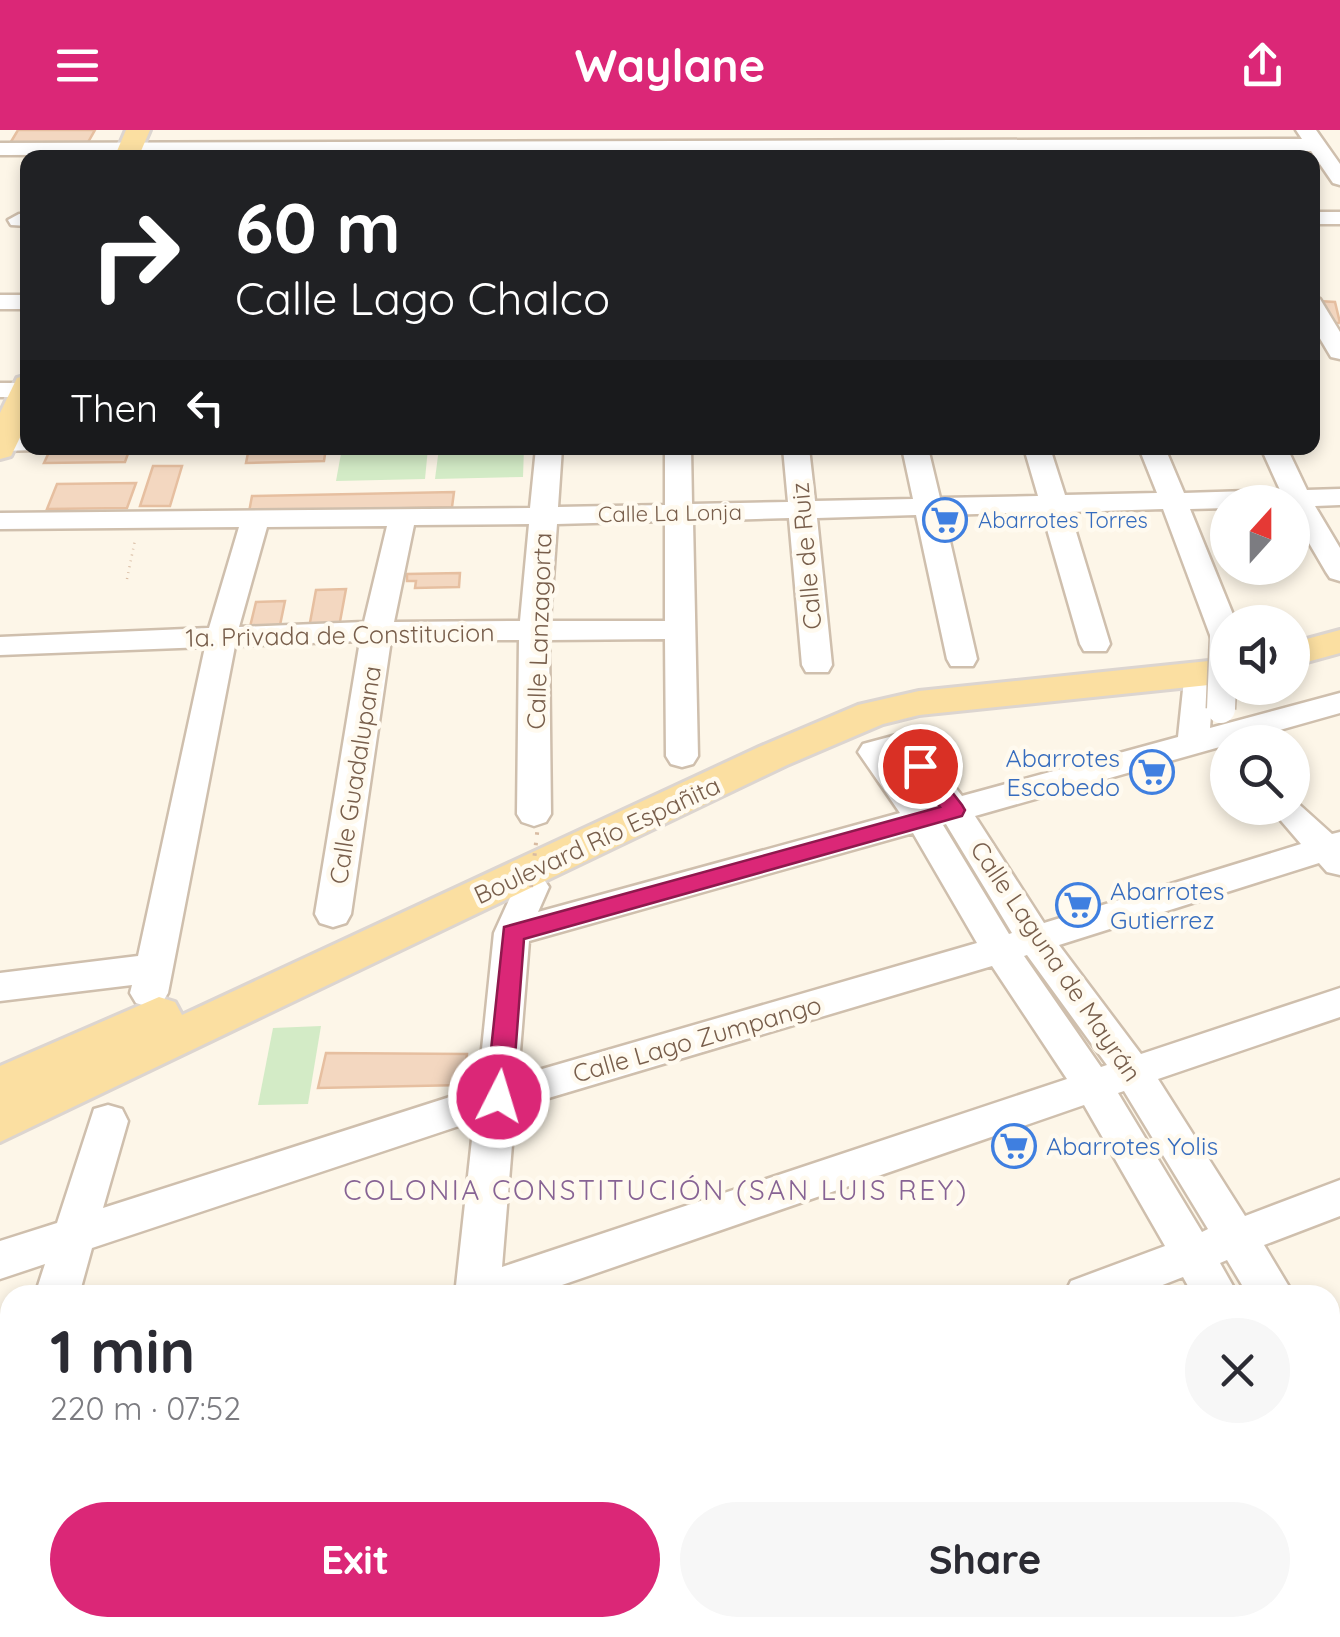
<!DOCTYPE html>
<html lang="en">
<head>
<meta charset="utf-8">
<style>
  :root { --surface:#fff; --page:#f7f7f7; --text:#2b2b33; --muted:#7c7c81; --accent:#db2777 }
  body { margin:0; font-family:Quicksand,sans-serif; background:var(--page); color:var(--text); height:100vh; display:flex; flex-direction:column; font-size:38px; white-space:nowrap }
  * { box-sizing:border-box; margin:0 }
  p { font-size:32px; color:var(--muted) }
  .icon { flex:none; width:55px; height:55px; fill:none; stroke:currentColor; stroke-width:2; stroke-linecap:round; stroke-linejoin:round }
  .map { position:relative; flex:1; overflow:hidden }
  .sheet { position:absolute; left:0px; top:1155px; width:1340px; height:352px; display:flex; flex-direction:column; background:var(--surface); border-radius:30px 30px 0 0; box-shadow:0 5px 15px #0003 }
  .sheet>* { flex:none }
  .guide { position:absolute; left:20px; top:20px; width:1300px; height:305px; border-radius:20px; box-shadow:0 5px 15px #0003; background:#202124; color:#fff; overflow:hidden }
  .needle { width:65px; rotate:21deg }
  .buttons { position:absolute; left:1210px; top:355px; display:grid; gap:20px }
  .buttons a { display:grid; place-items:center; width:100px; height:100px; border-radius:50%; background:var(--surface); box-shadow:0 5px 15px #0003; font-size:50px }
  .pin { position:absolute; display:grid; place-items:center; width:85px; height:85px; color:#fff; margin:-42px; border:5px solid #fff; border-radius:50%; box-shadow:0 2px 10px #0007 }
  .me { position:absolute; width:110px; margin:-55px; rotate:5deg; stroke-linejoin:round; filter:drop-shadow(0 0 8px #0008) }
  .turn { display:flex; align-items:center; gap:35px; height:210px; padding:0 50px; font-size:45px }
  .turn .icon { width:130px; height:130px; stroke-width:2.5 }
  .turn b { display:block; font-size:70px; line-height:85px }
  .then { display:flex; align-items:center; height:95px; padding:0 50px; background:#0003; gap:20px; font-size:38px }
  .round { display:grid; place-items:center; flex:none; width:105px; height:105px; border-radius:52px; background:var(--page) }
  .headline { display:flex; align-items:center; justify-content:space-between; height:170px; padding:0 50px }
  h1 { font-size:60px; font-weight:800; line-height:75px }
  .primary-button { display:flex; gap:20px; margin-top:auto; padding:20px 50px }
  .primary-button a { flex:1; height:115px; border-radius:60px; background:var(--accent); color:#fff; font-size:40px; font-weight:800; line-height:115px; text-align:center }
  .primary-button a+a { background:var(--page); color:var(--text) }
  header { display:flex; justify-content:space-between; align-items:center; height:130px; padding:0 50px; background:var(--accent); color:#fff; font-size:45px; font-weight:800 }
  .map>svg:first-child { display:block }
</style>
</head>
<body>
<header><svg class="icon" aria-label="menu" viewBox="0 0 24 24"><path d="M4 6h16M4 12h16M4 18h16"/></svg>Waylane<svg class="icon" aria-label="share" viewBox="0 0 24 24"><path d="M12 15V3M7 8l5-5 5 5M5 13v7h14v-7"/></svg></header>
<div class="map">
<svg width="1340" height="1507" viewBox="0 0 1340 1507">
  <rect width="100%" height="100%" fill="#fdf6e8"/>
  <g fill="#d3ebc6">
    <path d="M342 318H428L425 349 336 351Z"/>
    <path d="M439 318H524L523 347 435 349Z"/>
    <path d="M321 896 308 974 258 975 273 898Z"/>
  </g>
  <g fill="#f3d7c0" stroke="#e6bfa0" stroke-width="2.5">
    <path d="M18 0H95L87 14 9 15Z"/>
    <path d="M1318 171 1335 172 1340 193H1328Z"/>
    <path d="M51 318H130L125 332 44 333Z"/>
    <path d="M249 318H326L324 331 246 333Z"/>
    <path d="M153 336H182L170 376H140Z"/>
    <path d="M136 353 127 378 47 379 57 354Z"/>
    <path d="M454 362 452 377 249 382 252 366Z"/>
    <path d="M460 443 459 457 415 458 416 451H407V444Z"/>
    <path d="M346 459 339 497 309 498 316 460Z"/>
    <path d="M285 471 279 500 249 501 256 472Z"/>
    <path d="M326 923 467 924 463 955 318 958Z"/>
  </g>
  <g fill="none" stroke-linecap="round" stroke-linejoin="round">
    <g stroke="#cfbfad" stroke-width="5">
      <g id="minor">
        <path d="M1296 0H1316L1340 34V55L1333 53 1311 21 0 25V13L1302 9Z"/>
        <rect x="1312" y="82" width="28" height="12"/>
        <path d="M19 84H28V96L11 95 8 90Z"/>
        <rect x="0" y="165" width="28" height="14"/>
        <path d="M1312 167 1320 169 1340 202V229L1331 227 1312 195Z"/>
        <rect x="0" y="253" width="28" height="14"/>
        <path d="M28 306V318L37 320 0 321V307Z"/>
        <path d="M536 318H562L558 377 665 375V318H691L692 374 788 372 783 318H809L815 371 913 369 902 318H928L940 368 1038 366 1024 318H1050L1065 365 1157 363 1139 318H1165L1184 363 1280 360 1261 318H1287L1307 360 1340 359V375L1315 376 1340 418V451L1330 448 1326 442 1292 384V372H1228V378L1190 379 1236 492H1228V514L1213 513 1163 379 1070 382 1110 514 1106 521H1084L1080 514 1042 382 944 385 977 529 973 536H951L947 529 916 385 817 388 832 535 828 542H806L802 535 789 388 693 391 698 626 693 634 682 637 671 634 666 626 665 509 549 510 551 684 546 692 534 696 522 692 517 684 519 510H391L351 784 346 793 333 797 320 793 315 784 360 511 235 516 168 863 162 873 149 877 136 873 130 863 132 855 0 871V843L138 826 205 517 0 525V507L209 498 239 397 0 399V383L530 378ZM665 391V491H550L557 394ZM529 394 520 491 394 492 414 395ZM387 396 364 492 239 497 267 397Z"/>
        <path d="M1199 540 1210 543 1214 550 1210 598 1340 563V583L975 686 1044 793 1301 714 1270 678H1292V668L1332 704 1340 702V745L1327 742 1319 733 1059 815 1141 924 1340 858V887L1158 949 1245 1086 1340 1050V1086L1264 1115 1294 1165H1248L1227 1130 1220 1133 1238 1165H1193L1183 1147 1137 1165H1064L1071 1151 1165 1116 1084 975 533 1165H455L474 991 92 1118 79 1165H35L45 1134 0 1149V1111L57 1093 94 979 108 975 122 979 128 991 103 1078 478 958 494 803 519 748 531 744 543 748 549 757 538 782 900 683 858 622 863 614 904 603 915 606 962 666 1178 607 1184 550 1188 543ZM895 627H896L932 675H930ZM946 694 1012 803 1009 804 943 695ZM913 703 977 813 518 946 529 811ZM1027 825 1107 935 1101 937 1024 826ZM992 836 1067 949 502 1137 515 978ZM1124 961 1208 1099 1202 1102 1118 963Z"/>
        <path d="M1330 1234 1340 1238V1292L1330 1288Z"/>
        <path d="M10 1288V1362L0 1366V1292Z"/>
        <path d="M1340 1305V1400L1330 1396V1309Z"/>
        <path d="M189 1498H260L256 1507H185Z"/>
        <path d="M426 1498H476L475 1507H425Z"/>
        <path d="M903 1498H972L968 1507H899Z"/>
        <path d="M1143 1498H1193L1195 1507H1145Z"/>
      </g>
    </g>
    <g stroke="#dcd5d0" stroke-width="6">
      <g id="major">
        <path d="M126 0H150L138 28H114Z"/>
        <path d="M28 245V291L11 326 0 329V283L17 248Z"/>
        <path d="M1340 500V523L1292 536V513Z"/>
        <path d="M1228 529V553L919 585 883 594 787 635 0 1012V936L159 867 175 872 182 885 759 617 858 575 919 561Z"/>
      </g>
    </g>
    <path stroke="#d8bba2" stroke-width="2.5" stroke-dasharray="1 5" stroke-linecap="butt" d="M127 449 135 410"/>
    <use href="#minor" fill="#fff" fill-rule="evenodd"/>
    <use href="#major" fill="#fbdfa1" fill-rule="evenodd"/>
    <g stroke="#cfbfad" stroke-width="31" stroke-linecap="butt">
      <path id="minor-bridge" d="M1221 579 1224 506"/>
    </g>
    <path stroke="#d8bba2" stroke-width="4" stroke-dasharray="2.5 8" stroke-linecap="butt" d="M531 757 538 695"/>
    <use href="#minor-bridge" stroke="#fff" stroke-width="28"/>
  </g>
  <path fill="#db2777" stroke="#8e194d" stroke-width="2.5" d="M920 629 928 631 962 675 965 680 962 686 524 809 512 967 508 975 499 978 490 975 486 967 504 797 940 677 910 636Z"/>
  <defs>
    <g id="supermarket-ring" transform="scale(2.25)"><circle r="9.5" fill="#fffaef" stroke="#3f7fe0" stroke-width="1.5"/><path d="M-6-5.5h2.5l.6 2H6L4.5 2H-2.5L-4.4-4H-6ZM-1.5 3.2a1.3 1.3 0 1 0 .1 0ZM3 3.2a1.3 1.3 0 1 0 .1 0Z" fill="#3f7fe0"/></g>
  </defs>
  <g fill-rule="evenodd">
    <use href="#supermarket-ring" x="945" y="390"/>
    <use href="#supermarket-ring" x="1152" y="642"/>
    <use href="#supermarket-ring" x="1078" y="775"/>
    <use href="#supermarket-ring" x="1014" y="1016"/>
  </g>
  <g text-anchor="middle" stroke-width="9" stroke-linejoin="round" paint-order="stroke">
    <g font-size="22" fill="#785e4b" stroke="#fffaef">
      <text transform="translate(670 383) rotate(-1)" y="8">Calle La Lonja</text>
    </g>
    <g font-size="22" fill="#366cbe" stroke="#fffaef" text-anchor="start">
      <text x="978" y="398">Abarrotes Torres</text>
    </g>
    <g font-size="25" fill="#785e4b" stroke="#fffaef">
      <text transform="translate(806 426) rotate(-95)" y="9">Calle de Ruiz</text>
      <text transform="translate(539 501) rotate(-88)" y="9">Calle Lanzagorta</text>
      <text transform="translate(340 505) rotate(-1)" y="9">1a. Privada de Constitucion</text>
      <text transform="translate(355 645) rotate(-81)" y="9">Calle Guadalupana</text>
      <text transform="translate(597 710) rotate(-25)" y="9">Boulevard Río Españita</text>
      <text transform="translate(1056 831) rotate(56)" y="9">Calle Laguna de Mayrán</text>
      <text transform="translate(697 909) rotate(-16)" y="9">Calle Lago Zumpango</text>
    </g>
    <g font-size="25" fill="#366cbe" stroke="#fffaef" text-anchor="start">
      <text x="1120" y="637" text-anchor="end">Abarrotes<tspan x="1120" dy="29">Escobedo</tspan></text>
      <text x="1110" y="770">Abarrotes<tspan x="1110" dy="29">Gutierrez</tspan></text>
      <text x="1046" y="1025">Abarrotes Yolis</text>
    </g>
    <g font-size="28" letter-spacing="2.5" fill="#876394" stroke="#fffaef">
      <text x="656" y="1070">COLONIA CONSTITUCIÓN (SAN LUIS REY)</text>
    </g>
  </g>
</svg>
<div class="buttons">
<a><svg class="needle" viewBox="-14 -14 28 28"><path d="M0-13l5 13h-10z" fill="#e53935"/><path d="M0 13l5-13h-10z" fill="#7c7c81"/></svg></a>
<a><svg class="icon" aria-label="sound" viewBox="0 0 24 24"><path d="M4 9h4l5-4v14l-5-4H4zM17 9q2 3 0 6"/></svg></a>
<a><svg class="icon" aria-label="search" viewBox="0 0 24 24"><circle cx="10" cy="10" r="6"/><path d="M15 15l6 6"/></svg></a>
</div>
<div class="pin" style="left:920px;top:636px;background:#d93025"><svg class="icon" aria-label="arrive" viewBox="0 0 24 24"><path d="M6 21V4h12l-3 4 3 4H6"/></svg></div>
<svg class="me" style="left:499px;top:967px" viewBox="-20 -20 40 40"><circle r="17" fill="#db2777" stroke="#fff" stroke-width="3"/><path d="M0-11L8 9 0 5-8 9z" fill="#fff"/></svg>
<div class="guide">
<div class="turn"><svg class="icon" aria-label="right" viewBox="0 0 24 24"><path d="M7 20v-9h11M14 6l5 5-5 5"/></svg><div><b>60 m</b>Calle Lago Chalco</div></div>
<div class="then">Then<svg class="icon" aria-label="left" viewBox="0 0 24 24"><path d="M17 20v-9H6M10 6l-5 5 5 5"/></svg></div>
</div>
<section class="sheet">
<div class="headline"><div><h1>1 min</h1><p>220 m · 07:52</p></div><a class="round"><svg class="icon" aria-label="close" viewBox="0 0 24 24"><path d="M6 6l12 12M18 6L6 18"/></svg></a></div>
<div class="primary-button"><a>Exit</a><a>Share</a></div>
</section>
</div>
</body>
</html>
